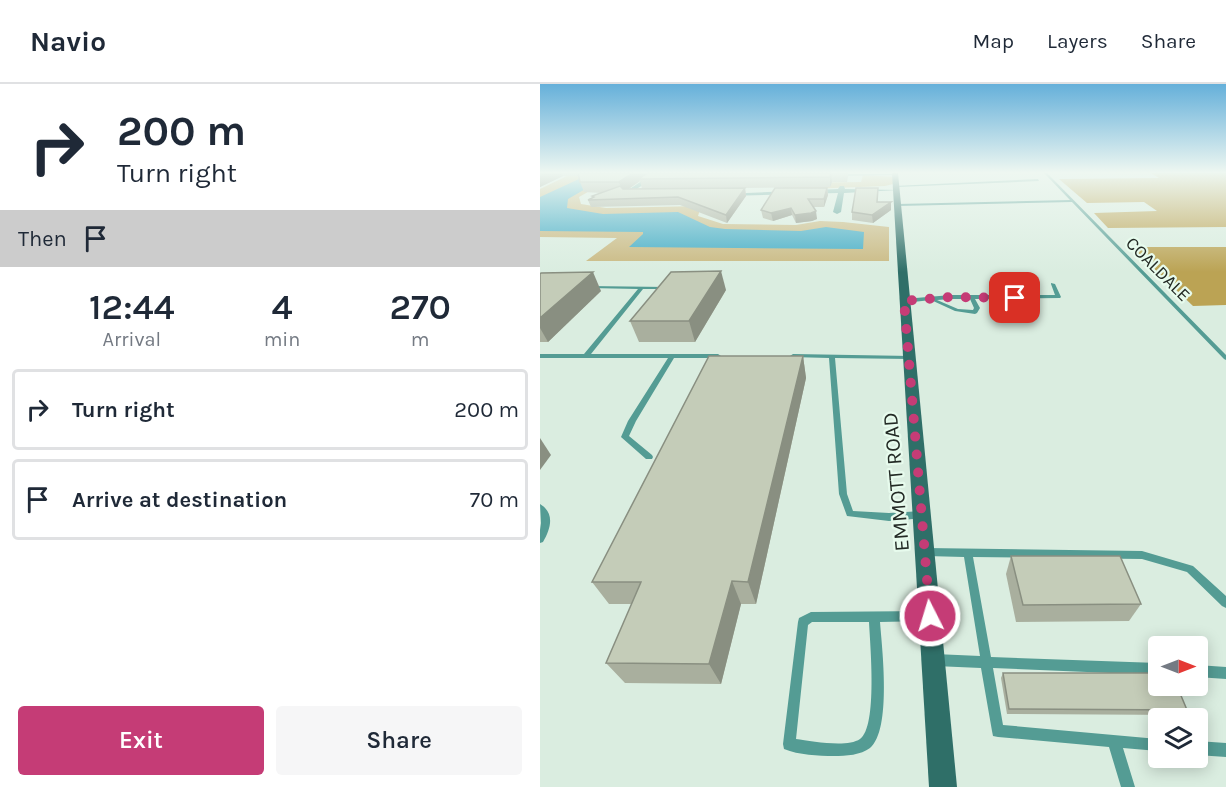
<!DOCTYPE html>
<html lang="en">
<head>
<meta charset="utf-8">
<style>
  :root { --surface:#fff; --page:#f6f6f7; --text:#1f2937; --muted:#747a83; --line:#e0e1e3; --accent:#c53c76 }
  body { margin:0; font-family:Karla,sans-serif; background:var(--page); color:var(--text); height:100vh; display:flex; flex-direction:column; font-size:22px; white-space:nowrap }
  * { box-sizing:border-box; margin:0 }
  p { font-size:20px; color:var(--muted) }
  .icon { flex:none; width:33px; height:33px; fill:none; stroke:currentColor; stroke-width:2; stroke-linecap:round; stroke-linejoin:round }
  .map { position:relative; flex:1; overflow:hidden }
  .panel { display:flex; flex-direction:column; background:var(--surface); width:540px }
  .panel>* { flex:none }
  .top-card { background:#fff; color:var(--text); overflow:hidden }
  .needle { width:39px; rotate:90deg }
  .fabs { position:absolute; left:608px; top:552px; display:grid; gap:12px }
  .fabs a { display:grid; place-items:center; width:60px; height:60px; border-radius:6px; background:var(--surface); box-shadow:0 3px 15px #0003; font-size:30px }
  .pin { position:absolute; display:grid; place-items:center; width:51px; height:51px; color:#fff; margin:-26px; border-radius:12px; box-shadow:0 3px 9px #0006 }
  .me { position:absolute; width:66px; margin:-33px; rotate:355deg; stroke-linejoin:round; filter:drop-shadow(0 0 4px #0008) }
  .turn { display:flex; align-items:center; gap:21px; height:126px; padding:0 18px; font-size:27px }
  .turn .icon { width:78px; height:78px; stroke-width:2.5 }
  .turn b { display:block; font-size:42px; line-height:51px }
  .then { display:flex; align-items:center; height:57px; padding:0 18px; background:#0003; gap:12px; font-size:22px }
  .eta { display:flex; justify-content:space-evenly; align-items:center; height:102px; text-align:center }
  .eta b { font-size:36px; font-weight:600; line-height:42px }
  .action { display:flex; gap:12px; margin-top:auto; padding:12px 18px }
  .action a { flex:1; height:69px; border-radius:6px; background:var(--accent); color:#fff; font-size:24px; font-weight:600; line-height:69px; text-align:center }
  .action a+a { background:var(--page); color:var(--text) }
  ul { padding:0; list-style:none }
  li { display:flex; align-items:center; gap:18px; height:81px; margin:0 12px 9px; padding:0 6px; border:3px solid var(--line); border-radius:6px }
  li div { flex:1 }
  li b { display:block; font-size:22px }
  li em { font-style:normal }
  header { display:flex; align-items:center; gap:36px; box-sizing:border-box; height:84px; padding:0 30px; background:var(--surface); border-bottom:2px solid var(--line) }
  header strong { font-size:28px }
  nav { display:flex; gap:33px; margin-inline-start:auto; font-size:21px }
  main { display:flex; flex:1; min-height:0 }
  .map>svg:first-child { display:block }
</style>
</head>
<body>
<header>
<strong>Navio</strong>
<nav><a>Map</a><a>Layers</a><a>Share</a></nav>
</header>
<main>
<section class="panel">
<div class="top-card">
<div class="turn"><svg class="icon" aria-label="right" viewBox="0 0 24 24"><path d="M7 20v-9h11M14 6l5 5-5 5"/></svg><div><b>200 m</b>Turn right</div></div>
<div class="then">Then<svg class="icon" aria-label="arrive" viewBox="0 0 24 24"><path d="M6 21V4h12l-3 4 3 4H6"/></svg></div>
</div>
<div class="eta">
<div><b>12:44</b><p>Arrival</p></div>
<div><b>4</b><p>min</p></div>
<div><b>270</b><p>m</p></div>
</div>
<ul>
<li><svg class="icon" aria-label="right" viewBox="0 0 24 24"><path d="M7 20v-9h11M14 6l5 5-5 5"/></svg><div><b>Turn right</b></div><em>200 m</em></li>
<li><svg class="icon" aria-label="arrive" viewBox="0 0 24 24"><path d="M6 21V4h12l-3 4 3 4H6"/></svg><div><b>Arrive at destination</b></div><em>70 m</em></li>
</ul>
<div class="action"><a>Exit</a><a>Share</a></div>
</section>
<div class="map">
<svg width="686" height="703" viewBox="0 0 686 703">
  <rect width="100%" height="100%" fill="#daede0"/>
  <g fill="#c9b880">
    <path d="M323 91 355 93 353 100 345 102 242 106 245 99 321 98Z"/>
    <path d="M27 92H76L39 113 41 120 66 124 161 122 158 132 183 140 256 141 280 137 303 138 349 143V177H46L77 154 0 153V105Z"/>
  </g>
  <g fill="#bba354">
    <path d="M611 89H686V143L568 144 554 129 617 127 604 118 547 119 519 95 619 94Z"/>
    <path d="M591 163H686V221L653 222Z"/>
  </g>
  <path fill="#41abc5" d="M39 95 61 96 28 115 27 124 63 130 138 128 170 143 185 145 261 147 286 143 324 148 323 165 89 163 103 150V148L0 147V113Z"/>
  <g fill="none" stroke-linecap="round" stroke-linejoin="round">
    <g fill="#549c94" fill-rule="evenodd">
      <path d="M504 89H507L686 271V276L684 275 532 118 357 122 355 121 357 120 530 116Z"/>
      <path d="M298 90H355L356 91 297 92Z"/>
      <path d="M498 95 499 97 356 103 354 102Z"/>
      <path d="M511 199 515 200 521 213 520 214 435 215 440 224 437 229 435 230 415 227 391 216 364 219 361 217 364 215 411 211H515L511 200ZM411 215H430L434 224 433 226 418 225 397 216Z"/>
      <path d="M47 202 127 203 129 204 127 205H103L51 270H178L181 272 178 274H134L96 337 89 352 112 371 113 373 112 375H106L81 353 88 337 128 274H0V270H44L98 205 49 204H47Z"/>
      <path d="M253 270 371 272V274L369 275 295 274 307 410 313 427 349 429 382 427 385 428 386 431 385 434 349 437 307 432 299 410 289 274 251 273 250 272Z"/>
      <path d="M0 420C15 429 11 444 3 458L0 459V446L1 439Z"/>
      <path d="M386 464 602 467 653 482 686 512V524L682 522 647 488 602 475 433 473 451 573 618 579V591L453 584 463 641 618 655V667L583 664 595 703H581L569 663 458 653 453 652 452 647 441 584 395 582 391 580 389 576 391 572 395 570 440 572 424 473 386 472 383 471 381 468 383 465Z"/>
      <path d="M388 527 392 528 393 532 392 536 388 537 340 538C342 564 352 646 330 664 321 671 306 672 294 672 278 672 259 671 244 665L243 660 258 538 259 534 271 528ZM272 538H329C330 559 338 643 320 655 307 664 271 657 256 655L268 541Z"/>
      <path d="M657 581 686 583V595L657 593Z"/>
      <path d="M657 657 686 659V673L657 671Z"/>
    </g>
    <g fill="#549c94" fill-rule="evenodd">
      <path d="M114 89H121L89 110H85V108Z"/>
      <path d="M300 102H304L305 105 359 106 304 109 301 128 297 130 293 128 298 109 186 112 183 110 298 105Z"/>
    </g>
    <path fill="#2f6f68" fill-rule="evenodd" d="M352 89H358L417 703H389Z"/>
  </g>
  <g fill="#a9af9e">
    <path d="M0 89H308V93L307 98H292L290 103 102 105 100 97 88 105 205 104 206 112 187 139 140 121 51 123 48 116 52 114V112L62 109 44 108 40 98 38 92H23L0 103Z"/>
    <path d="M287 104 288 111 284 123H273L277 135 272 137 256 139 252 131 233 137 223 134 221 126Z"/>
    <path d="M338 118H351V126L333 139 312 136V128Z"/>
    <path d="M0 190 61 207 8 258H0Z"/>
    <path d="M186 206 155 258H99L90 237Z"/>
    <path d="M263 272 266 294 216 520H201L181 600 85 599 66 579 92 520H69L52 498Z"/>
    <path d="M471 472 601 520 589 537 476 538 466 490Z"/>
    <path d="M463 589 647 626 642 631 467 630 461 594Z"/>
  </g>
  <g fill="#898f81">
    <path d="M3 89H22L23 92 0 103V91Z"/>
    <path d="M93 89H110L99 95 100 97 83 109 79 98Z"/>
    <path d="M291 89 292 98 290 103V93Z"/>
    <path d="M205 104 206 112 187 139 186 131Z"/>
    <path d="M287 104 288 111 284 123V115Z"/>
    <path d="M351 118V126L333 139 332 131Z"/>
    <path d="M251 124 252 131 233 137 231 129Z"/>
    <path d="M276 127 277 135 272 137 256 139 255 131Z"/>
    <path d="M181 187 186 206 155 258 149 237Z"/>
    <path d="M53 188 61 207 8 258 0 244V234Z"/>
    <path d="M263 272 266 294 216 520 208 498Z"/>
    <path d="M0 354 11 371 0 386Z"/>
    <path d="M192 497 201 520 181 600 169 580Z"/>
  </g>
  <g fill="#c4ccb8" stroke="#898f81" stroke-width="1.5">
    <path d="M38 89H93L79 98H40Z"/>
    <path d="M107 89H291L290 93 99 95Z"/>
    <path d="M80 102 83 105 205 104 186 131 138 113 48 116 54 113 52 112Z"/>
    <path d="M235 104H287L284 115H268L276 127 271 129 255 131 251 124 231 129 221 126Z"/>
    <path d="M316 104H338L337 118H351L332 131 312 128Z"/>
    <path d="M181 187 149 237H90L131 188Z"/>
    <path d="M53 188 0 234V190L1 189Z"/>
    <path d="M169 272H263L208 498 192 497 169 580 66 579 101 498H52Z"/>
    <path d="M471 472H580L601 520 483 521Z"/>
    <path d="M463 589H618V602H637L647 626 469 625Z"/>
  </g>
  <linearGradient id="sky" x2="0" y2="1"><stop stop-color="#65b0da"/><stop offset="0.47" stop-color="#eef7f1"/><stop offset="1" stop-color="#eef7f1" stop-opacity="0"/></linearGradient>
  <rect width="686" height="188" fill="url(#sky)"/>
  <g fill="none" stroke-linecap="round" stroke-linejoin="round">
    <path stroke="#c53c76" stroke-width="10" stroke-dasharray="0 18" d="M390 532 364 217 411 213 475 214"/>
  </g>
  <g text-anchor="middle" stroke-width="4.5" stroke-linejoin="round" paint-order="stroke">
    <g font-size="18" fill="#232a25" stroke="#e7fbed">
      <text transform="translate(618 185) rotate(45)" y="6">COALDALE</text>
    </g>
    <g font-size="21" fill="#232a25" stroke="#e7fbed">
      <text transform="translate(356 398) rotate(-95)" y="7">EMMOTT ROAD</text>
    </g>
  </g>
</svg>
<div class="fabs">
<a><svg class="needle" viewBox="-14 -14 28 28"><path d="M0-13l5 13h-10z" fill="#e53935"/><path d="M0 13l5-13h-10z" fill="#747a83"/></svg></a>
<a><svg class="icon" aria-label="layers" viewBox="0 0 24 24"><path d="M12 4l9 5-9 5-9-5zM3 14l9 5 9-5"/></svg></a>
</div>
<div class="pin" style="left:475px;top:214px;background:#d93025"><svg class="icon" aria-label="arrive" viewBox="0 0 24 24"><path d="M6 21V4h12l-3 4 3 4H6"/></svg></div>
<svg class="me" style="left:390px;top:532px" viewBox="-20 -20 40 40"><circle r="17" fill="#c53c76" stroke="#fff" stroke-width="3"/><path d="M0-11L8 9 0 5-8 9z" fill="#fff"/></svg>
</div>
</main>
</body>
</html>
